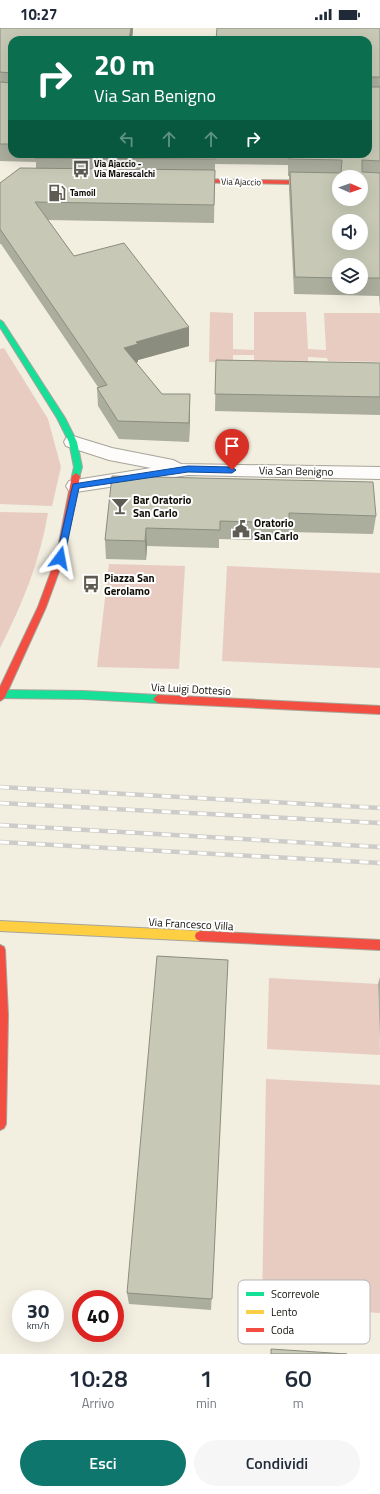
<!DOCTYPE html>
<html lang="it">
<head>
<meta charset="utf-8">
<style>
  :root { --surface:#fff; --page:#f6f6f7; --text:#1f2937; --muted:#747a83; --accent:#0f766e }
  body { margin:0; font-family:"Titillium Web",sans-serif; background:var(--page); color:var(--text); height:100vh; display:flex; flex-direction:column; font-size:15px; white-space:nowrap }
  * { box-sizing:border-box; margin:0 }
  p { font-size:13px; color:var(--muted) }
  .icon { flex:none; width:22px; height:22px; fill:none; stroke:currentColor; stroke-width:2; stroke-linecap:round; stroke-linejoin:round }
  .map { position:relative; height:1326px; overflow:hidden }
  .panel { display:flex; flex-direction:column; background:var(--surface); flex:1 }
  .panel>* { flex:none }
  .guide { position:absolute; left:8px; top:8px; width:364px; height:122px; border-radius:12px; box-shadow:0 4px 16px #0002; background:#0b6e4f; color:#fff; overflow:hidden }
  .needle { width:26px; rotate:92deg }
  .tools { position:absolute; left:332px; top:142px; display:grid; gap:8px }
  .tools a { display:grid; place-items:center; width:36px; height:36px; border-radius:50%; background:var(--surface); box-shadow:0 4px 16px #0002; font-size:20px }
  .speed { position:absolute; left:12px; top:1262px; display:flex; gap:8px; font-size:20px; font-weight:700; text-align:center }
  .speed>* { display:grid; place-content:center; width:52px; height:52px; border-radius:50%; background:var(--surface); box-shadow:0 4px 16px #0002; line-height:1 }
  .speed small { font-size:10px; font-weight:400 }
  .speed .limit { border:6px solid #d22; background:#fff; color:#111 }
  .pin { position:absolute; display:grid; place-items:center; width:34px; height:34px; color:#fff; margin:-41px -17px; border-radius:50% 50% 50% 0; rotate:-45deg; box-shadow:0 0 4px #0007 }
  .pin .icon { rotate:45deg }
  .me { position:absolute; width:44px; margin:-22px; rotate:13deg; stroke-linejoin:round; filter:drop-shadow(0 0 3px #0008) }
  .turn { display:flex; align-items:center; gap:14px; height:84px; padding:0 20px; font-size:18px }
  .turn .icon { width:52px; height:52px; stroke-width:2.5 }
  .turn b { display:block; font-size:28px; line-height:34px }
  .lanes { display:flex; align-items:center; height:38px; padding:0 20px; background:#0003; justify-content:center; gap:20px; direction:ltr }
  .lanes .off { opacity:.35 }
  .eta { display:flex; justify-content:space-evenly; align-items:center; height:68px; text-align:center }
  .eta b { font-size:24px; font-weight:600; line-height:28px }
  .button { display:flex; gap:8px; margin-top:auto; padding:8px 20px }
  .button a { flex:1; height:46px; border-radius:24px; background:var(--accent); color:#fff; font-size:16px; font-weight:600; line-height:46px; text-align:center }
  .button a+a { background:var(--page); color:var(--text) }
  .status { display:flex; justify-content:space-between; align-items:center; height:28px; padding:0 20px; background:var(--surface); direction:ltr }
  .status svg { height:11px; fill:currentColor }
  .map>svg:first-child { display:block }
</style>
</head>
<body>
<div class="status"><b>10:27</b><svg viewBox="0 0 49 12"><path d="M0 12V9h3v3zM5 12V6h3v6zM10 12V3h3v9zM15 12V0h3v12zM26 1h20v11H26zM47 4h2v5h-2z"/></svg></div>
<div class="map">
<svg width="380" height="1326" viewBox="0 0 380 1326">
  <rect width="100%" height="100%" fill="#f2eee0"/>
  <g fill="#e8ccc2">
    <path d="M210 284 233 285V321L254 322V284H306L308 321 326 322 324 285H380V334L328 333 327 330 308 329V336L254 335V327H233V335L209 334Z"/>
    <path d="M4 320 48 391 61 439 52 478 0 476V321Z"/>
    <path d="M0 484 48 485C40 533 22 577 0 620Z"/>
    <path d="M109 536 185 538 179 641 97 639Z"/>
    <path d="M227 538 380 545V640L222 633Z"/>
    <path d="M269 950 378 956 380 1027 267 1021Z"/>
    <path d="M266 1051 380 1057V1285L262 1278Z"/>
  </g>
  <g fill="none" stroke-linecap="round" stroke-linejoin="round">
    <g stroke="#a7a499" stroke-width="2">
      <path id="street" d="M73 408 112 420 173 432 181 436 380 439V451L188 447 76 464 69 463 66 458 69 453 151 440 109 432 66 418 64 414 66 410Z"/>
    </g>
    <g stroke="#a7a499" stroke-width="2">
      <g id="fast">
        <path d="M0 292 3 294 65 390 77 414 82 439 79 450 76 451 72 448 74 439 69 414 57 390 0 299Z"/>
        <path d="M1 662 84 663 158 667 161 669 163 671 161 673 158 675 84 671 1 670Z"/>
      </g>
    </g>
    <g stroke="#a7a499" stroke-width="2">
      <path id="slow" d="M0 893 200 903 204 905 205 908 204 911 200 913 0 903Z"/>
    </g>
    <g stroke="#a7a499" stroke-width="2">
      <g id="jam">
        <path d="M185 151 339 153V157L183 154 182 153Z"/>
        <path d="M76 445 80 448 64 530 46 579 5 669 3 671 0 673V659L38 579 56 530 72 448Z"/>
        <path d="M158 667 380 678V686L158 675 155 673 153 671 155 669Z"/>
        <path d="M200 903 380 912V922L200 913 196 911 195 908 196 905Z"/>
        <path d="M0 917 4 919 5 922 8 987 6 1096 4 1100 0 1102Z"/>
      </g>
    </g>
    <use href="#street" fill="#fdfcfa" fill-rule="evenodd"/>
    <use href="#fast" fill="#16e098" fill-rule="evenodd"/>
    <use href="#slow" fill="#ffcf43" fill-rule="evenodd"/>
    <use href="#jam" fill="#f24e42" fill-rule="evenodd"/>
    <g stroke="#cdccc8" stroke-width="4.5">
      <g id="rail">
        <path d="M0 759 380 780"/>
        <path d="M0 775 380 795"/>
        <path d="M0 797 380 819"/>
        <path d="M0 814 380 835"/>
      </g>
    </g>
    <use href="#rail" stroke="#fff" stroke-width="3" stroke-dasharray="9" stroke-linecap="butt"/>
  </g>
  <g fill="#abad9d" fill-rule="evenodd">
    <path d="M0 0H133L132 12H12V126H368V12L380 0V280L379 268 294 266 289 161V148H288V137L215 136 214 195 48 192 74 228 189 318 138 332V334L136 335 162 366H190V384L189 414 119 411 98 378 97 360 98 359 1 216H0V155L36 140V134L0 133ZM339 237H361V259H339Z"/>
    <path d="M216 332 380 335V387L215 383Z"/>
    <path d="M112 448 376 488 373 506 289 504 288 513 219 511V520L147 518 146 532 106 531 105 512Z"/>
    <path d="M228 932 211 1282 129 1276 127 1265Z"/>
    <path d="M380 949V1015L378 956Z"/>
  </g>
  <g fill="#8b8d7f">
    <path d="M131 0H133L132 12H129Z"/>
    <path d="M189 299V318L138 332V334L125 338 124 320 136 314Z"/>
    <path d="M190 366V384L189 414V395Z"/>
    <path d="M146 500 147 518 146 532 145 513Z"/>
  </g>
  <g fill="#c7c9b6" stroke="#8b8d7f" fill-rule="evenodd">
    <path d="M0 0H131L129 12H12V116H0V54L11 55V45L0 44Z"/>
    <path d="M217 0H380V49H369V59H380V133L362 132V144L380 145V250H361V237H339V250L295 249 290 144 341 145 342 132 289 131V126H368V12H216ZM339 149H361V171H339ZM339 193H361V215H339Z"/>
    <path d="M41 126H215V131L35 130Z"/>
    <path d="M20 140 215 142 214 177 35 174 74 228 124 215 189 299 136 314 138 316 124 320 162 366H190L189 395 118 393 97 360 107 357 0 201V155Z"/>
    <path d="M216 332 380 335V369L215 366Z"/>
    <path d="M112 448 373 454 376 488 289 485V495L220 493V502L146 500 145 513 105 512Z"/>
    <path d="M157 928 228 932 212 1271 127 1265Z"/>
    <path d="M271 1321 347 1326H271Z"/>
  </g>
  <path fill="#1a73e8" stroke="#114b97" d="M188 438 232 439 236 442 232 445 188 444 79 460 64 530 60 533 57 532 56 530 73 456Z"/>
  <defs>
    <g id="bus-bare" transform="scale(1.38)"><path d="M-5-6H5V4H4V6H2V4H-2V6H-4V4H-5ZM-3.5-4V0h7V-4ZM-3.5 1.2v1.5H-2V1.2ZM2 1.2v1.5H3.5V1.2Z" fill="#5e5b52" stroke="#fff" stroke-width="2.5" paint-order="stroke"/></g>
    <g id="fuel-bare" transform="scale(1.38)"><path d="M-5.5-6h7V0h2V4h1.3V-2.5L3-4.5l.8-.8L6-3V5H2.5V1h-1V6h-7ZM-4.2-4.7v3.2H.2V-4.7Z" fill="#5e5b52" stroke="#fff" stroke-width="2.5" paint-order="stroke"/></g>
    <g id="bar-bare" transform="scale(1.38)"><path d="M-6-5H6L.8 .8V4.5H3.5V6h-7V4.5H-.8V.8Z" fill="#5e5b52" stroke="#fff" stroke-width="2.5" paint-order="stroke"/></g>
    <g id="civic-bare" transform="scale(1.38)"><path d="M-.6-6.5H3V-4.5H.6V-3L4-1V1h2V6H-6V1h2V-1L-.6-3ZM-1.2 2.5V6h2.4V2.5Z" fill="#5e5b52" stroke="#fff" stroke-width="2.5" paint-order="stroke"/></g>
  </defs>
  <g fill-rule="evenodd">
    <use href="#bus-bare" x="81" y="141"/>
    <use href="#fuel-bare" x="57" y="165"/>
    <use href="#bar-bare" x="120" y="478"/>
    <use href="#civic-bare" x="241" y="501"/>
    <use href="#bus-bare" x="91" y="556"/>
  </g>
  <g text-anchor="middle" stroke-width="4" stroke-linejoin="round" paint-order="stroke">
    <g font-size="9" font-weight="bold" fill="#0f0c05" stroke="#fff" text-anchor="start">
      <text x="94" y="139">Via Ajaccio -<tspan x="94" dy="10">Via Marescalchi</tspan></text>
      <text x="70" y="168">Tamoil</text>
    </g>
    <g font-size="9" fill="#0f0c05" stroke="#fff">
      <text transform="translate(241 154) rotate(1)" y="3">Via Ajaccio</text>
    </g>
    <g font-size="11" fill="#0f0c05" stroke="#fff">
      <text transform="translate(296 443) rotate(1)" y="4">Via San Benigno</text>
      <text transform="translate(191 661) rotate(3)" y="4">Via Luigi Dottesio</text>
      <text transform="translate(191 896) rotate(3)" y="4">Via Francesco Villa</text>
    </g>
    <g font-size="11" font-weight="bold" fill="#0f0c05" stroke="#fff" text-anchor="start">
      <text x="133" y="476">Bar Oratorio<tspan x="133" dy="13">San Carlo</tspan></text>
      <text x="254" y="499">Oratorio<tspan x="254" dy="13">San Carlo</tspan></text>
      <text x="104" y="554">Piazza San<tspan x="104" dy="13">Gerolamo</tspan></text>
    </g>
  </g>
  <rect x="238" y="1252" width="132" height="64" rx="6" fill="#fff" stroke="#b7b6b4" stroke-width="1"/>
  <rect x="246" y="1264" width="18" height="4" fill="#16e098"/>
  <rect x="246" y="1282" width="18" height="4" fill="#ffcf43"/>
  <rect x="246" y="1300" width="18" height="4" fill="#f24e42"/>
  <g font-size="11" fill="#0f0c05">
    <text x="271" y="1270">Scorrevole</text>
    <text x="271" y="1288">Lento</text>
    <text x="271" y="1306">Coda</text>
  </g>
</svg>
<div class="tools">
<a><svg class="needle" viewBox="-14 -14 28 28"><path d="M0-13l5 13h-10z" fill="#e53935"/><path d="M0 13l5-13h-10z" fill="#747a83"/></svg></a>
<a><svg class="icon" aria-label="sound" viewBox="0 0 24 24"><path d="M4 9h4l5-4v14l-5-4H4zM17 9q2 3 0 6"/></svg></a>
<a><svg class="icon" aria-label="layers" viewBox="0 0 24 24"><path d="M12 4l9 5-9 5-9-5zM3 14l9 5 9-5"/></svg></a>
</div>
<div class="speed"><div>30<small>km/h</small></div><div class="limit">40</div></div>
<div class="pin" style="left:232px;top:442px;background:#d93025"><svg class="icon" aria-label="arrive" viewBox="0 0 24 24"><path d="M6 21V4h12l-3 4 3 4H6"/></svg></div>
<svg class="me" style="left:60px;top:530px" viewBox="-20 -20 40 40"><path d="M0-17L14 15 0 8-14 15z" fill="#1a73e8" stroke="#fff" stroke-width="4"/></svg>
<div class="guide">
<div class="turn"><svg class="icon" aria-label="right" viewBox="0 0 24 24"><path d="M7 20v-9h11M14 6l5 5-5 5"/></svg><div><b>20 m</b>Via San Benigno</div></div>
<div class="lanes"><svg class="icon off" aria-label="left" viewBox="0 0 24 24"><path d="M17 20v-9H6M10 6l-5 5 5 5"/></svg><svg class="icon off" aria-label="ahead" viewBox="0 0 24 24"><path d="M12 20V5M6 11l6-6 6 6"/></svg><svg class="icon off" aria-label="ahead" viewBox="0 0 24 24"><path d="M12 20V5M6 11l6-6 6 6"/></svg><svg class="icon" aria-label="right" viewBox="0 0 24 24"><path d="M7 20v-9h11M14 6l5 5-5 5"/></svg></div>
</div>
</div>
<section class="panel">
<div class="eta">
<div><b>10:28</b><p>Arrivo</p></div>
<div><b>1</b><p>min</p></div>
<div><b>60</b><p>m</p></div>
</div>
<div class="button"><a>Esci</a><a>Condividi</a></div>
</section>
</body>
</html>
